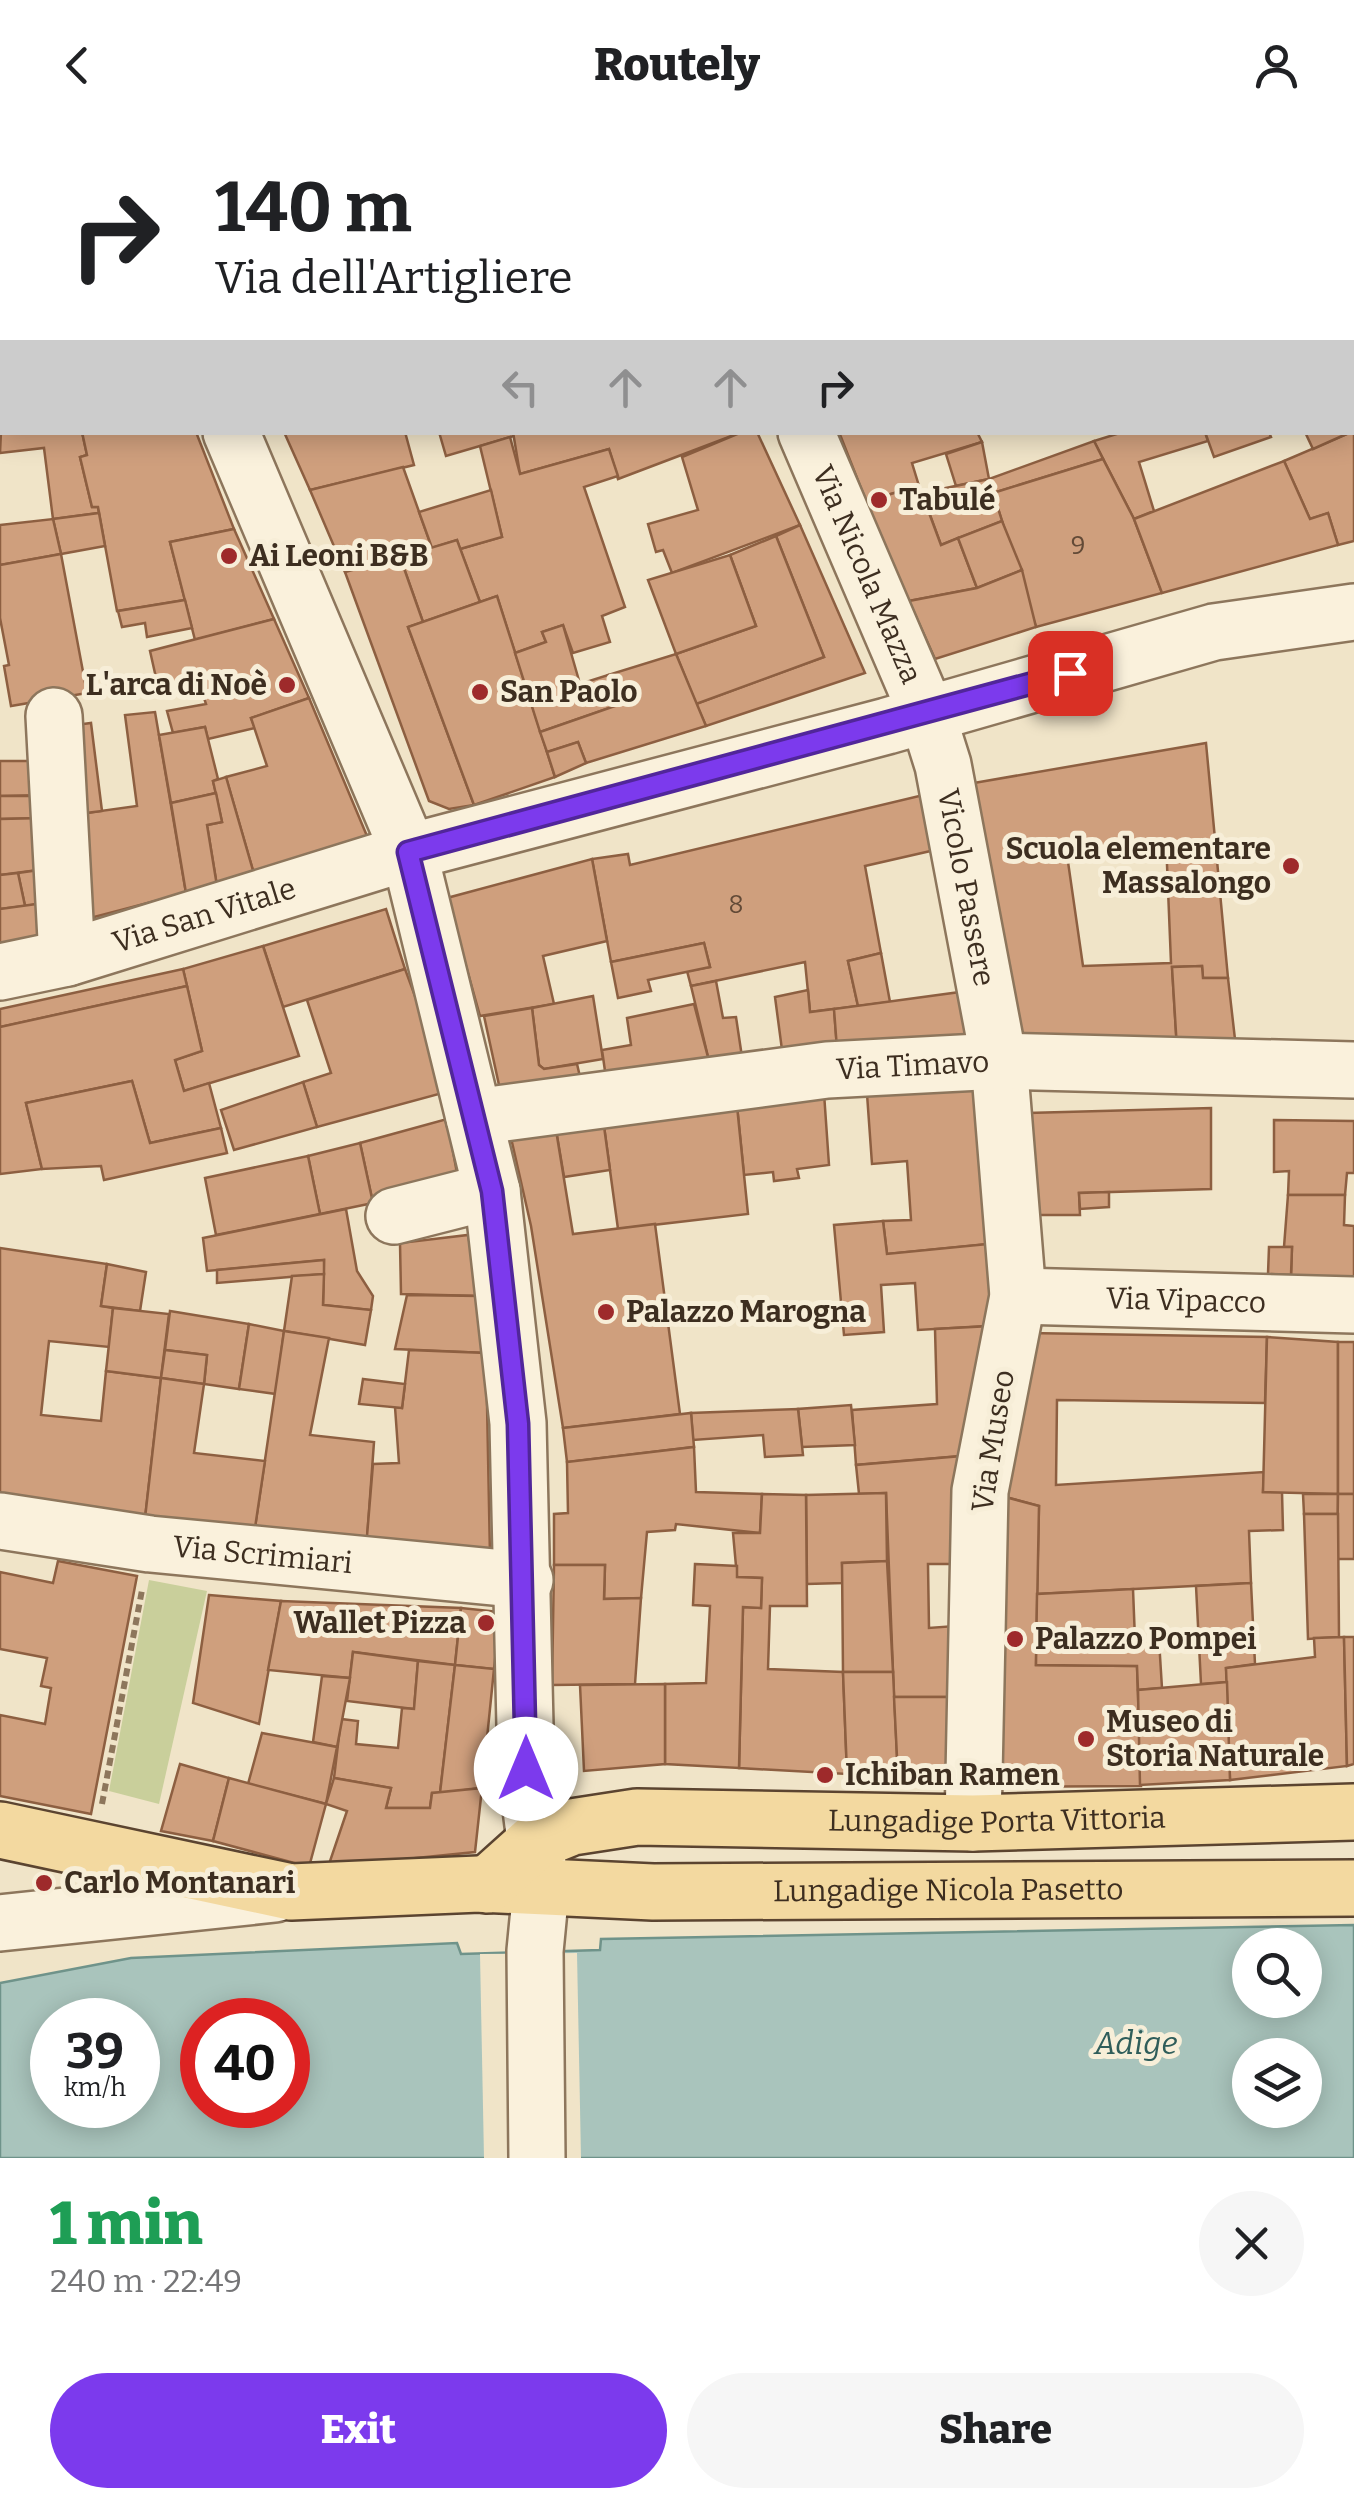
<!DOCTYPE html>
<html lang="en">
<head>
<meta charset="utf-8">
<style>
  :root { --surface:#fff; --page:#f6f6f6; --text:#202124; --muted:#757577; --accent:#7c3aed }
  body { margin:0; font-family:Bitter,serif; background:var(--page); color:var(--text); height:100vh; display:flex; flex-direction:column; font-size:38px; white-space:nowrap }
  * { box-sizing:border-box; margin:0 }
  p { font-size:32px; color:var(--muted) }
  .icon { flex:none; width:55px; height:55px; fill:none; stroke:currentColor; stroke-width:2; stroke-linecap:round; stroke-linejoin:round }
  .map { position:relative; height:2028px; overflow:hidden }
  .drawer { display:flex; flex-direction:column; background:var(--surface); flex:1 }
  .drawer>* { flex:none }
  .banner { position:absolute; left:0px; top:0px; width:1355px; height:305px; box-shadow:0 5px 25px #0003; background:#fff; color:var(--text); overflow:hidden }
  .tools { position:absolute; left:1232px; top:1798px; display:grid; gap:20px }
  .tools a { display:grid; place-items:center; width:90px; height:90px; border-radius:50%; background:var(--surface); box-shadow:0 5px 25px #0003; font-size:50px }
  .speed { position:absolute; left:30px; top:1868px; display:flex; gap:20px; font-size:50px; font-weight:700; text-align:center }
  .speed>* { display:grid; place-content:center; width:130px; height:130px; border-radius:50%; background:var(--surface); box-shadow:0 5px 25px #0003; line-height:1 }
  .speed small { font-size:25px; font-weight:400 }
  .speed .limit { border:15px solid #d22; background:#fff; color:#111 }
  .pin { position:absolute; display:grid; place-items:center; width:85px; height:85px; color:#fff; margin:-42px; border-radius:20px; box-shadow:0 5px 15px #0006 }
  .me { position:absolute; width:110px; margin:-55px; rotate:0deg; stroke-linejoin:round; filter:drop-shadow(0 0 8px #0008) }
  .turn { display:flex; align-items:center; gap:35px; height:210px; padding:0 50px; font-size:45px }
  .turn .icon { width:130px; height:130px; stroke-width:2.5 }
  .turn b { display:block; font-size:70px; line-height:85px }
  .lanes { display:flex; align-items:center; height:95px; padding:0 50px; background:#0003; justify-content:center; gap:50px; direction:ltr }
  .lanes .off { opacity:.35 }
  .round { display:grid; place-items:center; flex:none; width:105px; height:105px; border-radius:52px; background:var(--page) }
  .overview { display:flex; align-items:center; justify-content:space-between; height:170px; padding:0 50px }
  h1 { font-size:60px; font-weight:800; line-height:75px; color:#1e9e55 }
  .primary-button { display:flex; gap:20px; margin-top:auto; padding:20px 50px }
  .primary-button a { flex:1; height:115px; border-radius:60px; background:var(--accent); color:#fff; font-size:40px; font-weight:800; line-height:115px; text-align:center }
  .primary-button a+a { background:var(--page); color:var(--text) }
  header { display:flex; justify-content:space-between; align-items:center; height:130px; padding:0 50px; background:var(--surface); font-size:45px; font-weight:800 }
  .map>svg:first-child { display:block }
</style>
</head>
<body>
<header><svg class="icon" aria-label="back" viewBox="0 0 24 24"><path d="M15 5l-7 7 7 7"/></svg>Routely<svg class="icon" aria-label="person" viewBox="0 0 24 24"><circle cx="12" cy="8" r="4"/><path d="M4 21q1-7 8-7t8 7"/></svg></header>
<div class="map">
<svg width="1354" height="2028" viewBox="0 0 1354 2028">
  <rect width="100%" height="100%" fill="#f0e4c8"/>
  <path fill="#c9cf9b" d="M149 1450 207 1461 159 1674 109 1661Z"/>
  <path fill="#a9c4bc" stroke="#6f938a" stroke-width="2.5" fill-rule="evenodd" d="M1354 1795V2028H0V1853L131 1828 457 1813 461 1824 600 1820 601 1809ZM1250 1815H1305V1870H1250ZM52 1890H138V1975H52ZM202 1890H288V1975H202ZM1250 1925H1305V1980H1250Z"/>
  <path fill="#f0e4c8" d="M577 1823 581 2028H484L480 1824Z"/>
  <g fill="#cf9f7d" stroke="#8d5f41" stroke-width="2.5" fill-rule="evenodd">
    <path d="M0 0 41 2H2L0 75Z"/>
    <path d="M258 0H375L376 2H249Z"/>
    <path d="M792 0H941L942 2H793Z"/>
    <path d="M950 0H1133L942 2Z"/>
    <path d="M2 280V302H82L87 325 80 327 92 377H98L99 383 53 389 44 318 0 323Z"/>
    <path d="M1354 301V411L1338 415 1328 383 1310 389 1284 331Z"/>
    <path d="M82 302H196L234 399 170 412 185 470 117 481 98 377H92L80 327 87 325Z"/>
    <path d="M284 302H405L414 335 310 360Z"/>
    <path d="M439 302H513L514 306 446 326Z"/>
    <path d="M513 302H742L618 349 609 319 520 344Z"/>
    <path d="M742 302H757L800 395 672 443 663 420 656 422 648 394 698 380 682 327Z"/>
    <path d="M839 302H977L982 312 912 333 919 356 866 371Z"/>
    <path d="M1123 302H1205L1208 311 1139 332 1154 381 1134 389 1094 311Z"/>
    <path d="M1205 302H1269L1271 307 1214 327Z"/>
    <path d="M1305 302H1351L1313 319Z"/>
    <path d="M510 307 520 344 609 319 618 346 584 357 625 477 602 486 610 512 573 523 563 495 542 502 546 512 515 523 497 466 480 472 460 419 502 407 480 316Z"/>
    <path d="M1094 311 1103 329 993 363 989 349Z"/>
    <path d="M982 312 989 349 956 356 946 324Z"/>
    <path d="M1103 329 1134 389 1162 463 1036 497 993 363Z"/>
    <path d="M1284 331 1310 389 1328 383 1338 415 1162 463 1134 389Z"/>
    <path d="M403 337 432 418 345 442 310 360Z"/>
    <path d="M989 349 1002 391 941 415 922 363Z"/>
    <path d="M919 356 941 415 958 408 977 458 909 471 866 371Z"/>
    <path d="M491 360 502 407 460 419 457 410 432 418 419 382Z"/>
    <path d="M99 383 105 416 61 424 53 389Z"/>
    <path d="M53 389 61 424 0 435V395Z"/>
    <path d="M1002 391 1022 440 977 458 958 408Z"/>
    <path d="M800 395 865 543 706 596 696 574 824 527 776 406Z"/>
    <path d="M234 399 274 489 195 510 170 412Z"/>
    <path d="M776 406 824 527 696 574 676 524 756 496 730 425Z"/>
    <path d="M457 410 480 472 423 492 400 427Z"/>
    <path d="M61 424 87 563 11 576 4 536 9 535 0 488V435Z"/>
    <path d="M730 425 756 496 676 524 648 450Z"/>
    <path d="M400 427 423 492 408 497 474 675 449 679 429 671 345 442Z"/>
    <path d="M1022 440 1036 497 935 529 909 471 977 458Z"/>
    <path d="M497 466 555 647 474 675 408 497Z"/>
    <path d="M185 470 192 498 147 507 145 493 122 497 118 481Z"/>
    <path d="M274 489 309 568 251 588 255 598 208 609 205 597 173 603 167 581 206 574 199 552 159 561 150 521Z"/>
    <path d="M563 495 580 554 608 545 618 575 540 602 515 523 546 512 542 502Z"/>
    <path d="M676 524 706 596 586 633 578 612 547 622 540 602 618 575 608 545Z"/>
    <path d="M309 568 367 706 254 744 226 647 267 636 251 588Z"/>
    <path d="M155 582 186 763 75 792 86 683 137 676 125 585Z"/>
    <path d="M91 593 102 681 86 683 68 596Z"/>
    <path d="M205 597 218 649 213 651 216 663 171 673 159 605Z"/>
    <path d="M578 612 586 633 555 647 547 622Z"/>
    <path d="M1206 613 1228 848H1203L1202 836 1172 837 1177 919 1014 924 968 654ZM1166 710 1171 833 1083 836 1066 718Z"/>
    <path d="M0 631H47V665L0 666Z"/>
    <path d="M226 647 254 744 217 756 207 695 222 692 213 651Z"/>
    <path d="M936 662 948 717 865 736 881 823 848 831 858 876 810 882 805 832 691 856 687 841 710 837 704 813 611 832 592 729 628 724 630 735Z"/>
    <path d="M216 663 222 692 207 695 217 756 186 763 171 673Z"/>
    <path d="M0 666H44L45 688 0 689Z"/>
    <path d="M45 688 46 739 0 745V689Z"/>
    <path d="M592 729 607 811 543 826 554 874 480 886 447 768Z"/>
    <path d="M46 739 52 772 25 776 18 743Z"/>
    <path d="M18 743 25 776 0 779V745Z"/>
    <path d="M51 772 42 811 0 820V779Z"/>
    <path d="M386 779 405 839 283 877 263 816Z"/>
    <path d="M704 813 710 837 648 850 651 861 618 868 611 832Z"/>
    <path d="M263 816 299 926 184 961 175 930 202 921 183 839Z"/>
    <path d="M881 823 890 872 858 876 848 831Z"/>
    <path d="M1202 836 1203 848H1228L1236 918 1177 919 1172 837Z"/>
    <path d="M183 839 187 856 0 897V879Z"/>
    <path d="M405 839 450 961 317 997 303 952 331 943 307 870Z"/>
    <path d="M716 851 723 888 736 887 742 927 709 931 691 856Z"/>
    <path d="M187 856 202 921 175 930 184 961 209 953 221 998 150 1013 132 951 26 973 42 1039 0 1044V897Z"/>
    <path d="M808 860 810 882 834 879 838 931 784 935 775 867Z"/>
    <path d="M975 860 983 927 838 932 834 879Z"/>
    <path d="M593 866 603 929 544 939 539 935 532 878Z"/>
    <path d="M694 874 709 931 606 948 602 920 631 915 627 888Z"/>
    <path d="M532 878 539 935 544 939 577 934 584 964 504 978 484 886Z"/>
    <path d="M132 951 150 1013 221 998 227 1023 104 1050 101 1036 42 1039 26 973Z"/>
    <path d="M303 952 317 997 234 1020 221 980Z"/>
    <path d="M988 958 998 1113 887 1124 883 1091 911 1090 907 1031 872 1034 867 964Z"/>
    <path d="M824 963 829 1035 797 1039 799 1048 774 1051 773 1042 744 1045 737 976Z"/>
    <path d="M737 976 748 1084 618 1099 603 989Z"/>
    <path d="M1211 978V1059L1079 1063 1080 1085H1033L1028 983Z"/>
    <path d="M447 989 459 1054 373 1073 360 1013Z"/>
    <path d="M603 989 610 1040 564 1047 555 994Z"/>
    <path d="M1274 990 1354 991V1043H1347L1345 1065H1288L1289 1041 1274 1042Z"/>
    <path d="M555 994 573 1104 655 1094 680 1284 563 1298 531 1096 509 999Z"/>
    <path d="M360 1013 373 1073 320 1084 308 1026Z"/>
    <path d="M308 1026 320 1084 216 1105 205 1048Z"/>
    <path d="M1109 1062V1077L1080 1079 1079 1063Z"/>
    <path d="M1288 1065H1345L1344 1095 1354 1096V1148L1291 1145 1292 1117H1284Z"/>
    <path d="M346 1079 357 1141 373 1166 371 1180 323 1175 324 1130 207 1141 203 1108Z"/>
    <path d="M883 1091 887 1124 998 1113 1004 1195 918 1200 915 1153 881 1155 884 1202 844 1205 834 1095Z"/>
    <path d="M468 1105 480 1166 401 1164 400 1113Z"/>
    <path d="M1269 1117H1292L1291 1145 1268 1144Z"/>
    <path d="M0 1118 107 1134 101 1176 113 1178 109 1217 49 1211 41 1285 101 1291 106 1241 161 1248 144 1397 0 1376Z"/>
    <path d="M324 1130V1144L217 1153V1140Z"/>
    <path d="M107 1134 146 1142 140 1181 101 1176Z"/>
    <path d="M324 1144 323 1175 371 1180 365 1215 284 1201 292 1146Z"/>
    <path d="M407 1165 480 1166 486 1223 395 1219Z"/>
    <path d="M113 1178 169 1184 161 1248 106 1241Z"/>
    <path d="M170 1181 249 1194 239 1259 204 1254 207 1225 165 1220Z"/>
    <path d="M249 1194 284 1201 276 1264 239 1259Z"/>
    <path d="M991 1196 974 1325 856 1335 852 1280 937 1274 935 1199Z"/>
    <path d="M284 1201 329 1208 310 1305 374 1312 366 1423 253 1411Z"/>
    <path d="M1028 1203 1267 1207 1265 1273 1057 1270 1056 1355 1264 1342 1263 1362H1282L1283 1400 1249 1401 1251 1453 1037 1464 1039 1376 994 1364Z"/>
    <path d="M1267 1207 1338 1212V1364L1263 1362Z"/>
    <rect x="1338" y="1212" width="16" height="152"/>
    <path d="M165 1220 207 1225 204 1254 161 1248Z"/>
    <path d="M409 1220 486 1223 490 1426 366 1418 373 1334 399 1333 395 1277 402 1278Z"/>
    <path d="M161 1248 204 1254 194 1323 265 1331 253 1411 144 1397Z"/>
    <path d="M363 1249 405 1254 402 1278 359 1274Z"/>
    <path d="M851 1275 855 1315 802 1317 798 1279Z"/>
    <path d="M798 1279 803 1325 765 1327 763 1305 693 1310 691 1283Z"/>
    <path d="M691 1283 694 1317 567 1332 563 1298Z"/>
    <path d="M694 1317 696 1362 762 1364 760 1403 676 1394 675 1400 647 1402 641 1468 604 1469 605 1435H554V1384L568 1383 567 1332Z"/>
    <path d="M974 1325 959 1434H928L929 1498 955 1496 952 1567H894L886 1363 859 1364 856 1335Z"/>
    <path d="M886 1363 887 1431 842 1433 843 1453 807 1454 806 1365Z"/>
    <path d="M762 1364 806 1365 807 1476H770L768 1539 843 1542 847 1644 739 1638 743 1477 761 1478 762 1448 737 1447 733 1403H760Z"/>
    <path d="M994 1364 1039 1376 1036 1535 1137 1536 1141 1656 992 1657Z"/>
    <path d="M1303 1364H1338V1384H1304Z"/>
    <path d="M1338 1364H1354V1429H1337Z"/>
    <path d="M1304 1384H1338L1339 1507 1308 1509Z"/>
    <path d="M58 1431 137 1446 91 1684 0 1666V1585L45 1594 51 1558 41 1556 47 1528 0 1519V1442L53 1453Z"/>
    <path d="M887 1431 893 1542H843L842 1433Z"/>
    <path d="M695 1434 737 1436V1447L762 1448 761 1478 743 1477 739 1638 665 1634V1554L706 1553 710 1476 693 1475Z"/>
    <path d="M554 1435H605L604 1469 641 1468 635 1554 552 1555Z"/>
    <path d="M1251 1453 1255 1534 1226 1538 1227 1552 1201 1554 1196 1456Z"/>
    <path d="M1133 1459 1135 1510H1159L1162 1558 1138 1560 1137 1536 1036 1535 1037 1464Z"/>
    <path d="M209 1465 281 1471 259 1594 193 1573Z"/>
    <path d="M281 1471 461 1478 455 1535 353 1522 350 1548 268 1540Z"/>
    <path d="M461 1478 500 1482 494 1539 455 1535Z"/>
    <path d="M1344 1507 1347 1636 1230 1650 1226 1538 1315 1527 1314 1508Z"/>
    <path d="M1344 1507H1354V1634L1347 1636Z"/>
    <path d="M353 1522 418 1531 414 1579 347 1571Z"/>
    <path d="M418 1531 455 1535 440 1663H432L430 1678H386L391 1658 334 1648 341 1589 358 1591 356 1614 398 1618 402 1578 414 1579Z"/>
    <path d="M455 1535 494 1539 482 1658 440 1663Z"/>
    <path d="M843 1542H893L898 1647 847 1644Z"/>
    <path d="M322 1546 350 1548 337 1617 313 1612Z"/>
    <path d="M1227 1552 1230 1650 1140 1655 1138 1560Z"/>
    <path d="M665 1554V1634L584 1641 580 1555Z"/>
    <path d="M894 1567H952L948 1650 898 1647Z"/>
    <path d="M262 1603 337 1617 326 1674 248 1654Z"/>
    <path d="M180 1634 229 1648 213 1711 161 1701Z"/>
    <path d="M229 1648 326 1674 309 1737 213 1711Z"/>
    <path d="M334 1648 391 1658 386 1678H430L432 1663 482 1658 475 1722 328 1737 347 1681 326 1674Z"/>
  </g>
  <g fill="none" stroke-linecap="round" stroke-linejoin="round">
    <g stroke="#8d765c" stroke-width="60">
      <g id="minor">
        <path d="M101 0 102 2"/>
        <path d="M676 0 677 2"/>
        <path d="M1323 0 1324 2"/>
        <path d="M1352 36 1354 35"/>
        <path d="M1352 80 1354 84"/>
        <path d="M231 302 409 722 492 1061 518 1293 526 1639 541 1759 535 1821 537 2028"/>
        <path id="s1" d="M806 302 927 584 943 635 999 931 1018 1166 980 1361 973 1693"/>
        <path d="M54 586 67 828"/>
        <path id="s2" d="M0 842 67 828 409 722 887 596 1214 502 1354 482"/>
        <path id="s3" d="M474 987 827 940 999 931 1354 940"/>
        <path d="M394 1086 492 1061"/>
        <path id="s4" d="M1018 1166 1354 1175"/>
        <path id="s5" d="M0 1391 150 1414 525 1450"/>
        <path d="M0 1793 275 1764"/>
      </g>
    </g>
    <g stroke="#5b4430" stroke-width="60">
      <g id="major">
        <path id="s6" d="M0 1700 291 1762 479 1754 653 1762 1354 1758"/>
        <path id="s7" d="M487 1755 535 1712 572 1697 637 1687 973 1693 1354 1682"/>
      </g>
    </g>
    <path stroke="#8d765c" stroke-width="6" stroke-dasharray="8 5" stroke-linecap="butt" d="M102 1674 142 1460"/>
    <use href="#minor" stroke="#faf1dc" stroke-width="55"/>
    <use href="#major" stroke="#f3d9a0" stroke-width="55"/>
  </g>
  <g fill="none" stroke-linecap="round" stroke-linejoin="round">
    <g stroke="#51269a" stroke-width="25">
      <path id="route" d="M526 1639 518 1294 492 1061 408 722 1070 543"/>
    </g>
    <use href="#route" stroke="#7c3aed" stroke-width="18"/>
  </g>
  <g fill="#9e2a2b" stroke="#f7eed8" stroke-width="4">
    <circle cx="879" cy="370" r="10"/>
    <circle cx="229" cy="426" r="10"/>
    <circle cx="287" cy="555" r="10"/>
    <circle cx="480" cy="562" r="10"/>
    <circle cx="1291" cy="736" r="10"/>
    <circle cx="606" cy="1182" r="10"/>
    <circle cx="486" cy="1493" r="10"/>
    <circle cx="1015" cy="1509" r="10"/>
    <circle cx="1086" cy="1609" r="10"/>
    <circle cx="825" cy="1645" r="10"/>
    <circle cx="44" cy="1753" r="10"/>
  </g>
  <g text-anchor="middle" stroke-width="10" stroke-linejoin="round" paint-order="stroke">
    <g font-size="25" fill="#624a37">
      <text x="1078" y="424">9</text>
      <text x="736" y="783">8</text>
    </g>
    <g font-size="30" font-weight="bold" fill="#3d2e20" stroke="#f7eed8" text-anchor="start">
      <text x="899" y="380">Tabulé</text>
      <text x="249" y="436">Ai Leoni B&amp;B</text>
      <text x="267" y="565" text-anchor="end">L'arca di Noè</text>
      <text x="500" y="572">San Paolo</text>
      <text x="1271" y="729" text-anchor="end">Scuola elementare<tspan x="1271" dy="34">Massalongo</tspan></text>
      <text x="626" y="1192">Palazzo Marogna</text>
      <text x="466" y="1503" text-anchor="end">Wallet Pizza</text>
      <text x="1035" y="1519">Palazzo Pompei</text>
      <text x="1106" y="1602">Museo di<tspan x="1106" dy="34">Storia Naturale</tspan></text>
      <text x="845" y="1655">Ichiban Ramen</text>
      <text x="64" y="1763">Carlo Montanari</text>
    </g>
    <g font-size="30" fill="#3d2e20" stroke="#f7eed8">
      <text dy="10" stroke="none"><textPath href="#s1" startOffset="155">Via Nicola Mazza</textPath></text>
      <text dy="10" stroke="none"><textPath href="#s1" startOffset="485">Vicolo Passere</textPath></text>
      <text dy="10" stroke="none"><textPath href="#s2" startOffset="212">Via San Vitale</textPath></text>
      <text dy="10" stroke="none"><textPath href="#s3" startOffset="442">Via Timavo</textPath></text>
      <text dy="10" stroke="none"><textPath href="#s4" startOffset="168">Via Vipacco</textPath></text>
      <text transform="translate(993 1311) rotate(-81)" y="10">Via Museo</text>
      <text dy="10" stroke="none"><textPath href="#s5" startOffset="265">Via Scrimiari</textPath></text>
      <text dy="10" stroke="none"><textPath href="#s7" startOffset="530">Lungadige Porta Vittoria</textPath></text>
      <text dy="10" stroke="none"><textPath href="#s6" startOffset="955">Lungadige Nicola Pasetto</textPath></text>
    </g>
    <g font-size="32" font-style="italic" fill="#2f5d5a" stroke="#f7eed8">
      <text x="1136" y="1924">Adige</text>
    </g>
  </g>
</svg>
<div class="tools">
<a><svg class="icon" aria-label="search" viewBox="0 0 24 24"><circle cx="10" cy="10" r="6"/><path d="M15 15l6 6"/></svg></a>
<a><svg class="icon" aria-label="layers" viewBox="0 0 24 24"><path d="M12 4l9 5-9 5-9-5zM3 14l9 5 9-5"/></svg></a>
</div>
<div class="speed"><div>39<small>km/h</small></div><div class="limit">40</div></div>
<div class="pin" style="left:1070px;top:543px;background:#d93025"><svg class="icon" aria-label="arrive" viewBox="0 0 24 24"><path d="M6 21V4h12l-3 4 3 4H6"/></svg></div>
<svg class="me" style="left:526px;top:1639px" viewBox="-20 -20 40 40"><circle r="19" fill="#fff"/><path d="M0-13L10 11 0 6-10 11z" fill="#7c3aed"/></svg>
<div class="banner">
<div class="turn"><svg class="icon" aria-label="right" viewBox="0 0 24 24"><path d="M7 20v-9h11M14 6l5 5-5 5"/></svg><div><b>140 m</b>Via dell'Artigliere</div></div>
<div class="lanes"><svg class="icon off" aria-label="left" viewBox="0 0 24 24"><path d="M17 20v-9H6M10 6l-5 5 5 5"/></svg><svg class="icon off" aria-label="ahead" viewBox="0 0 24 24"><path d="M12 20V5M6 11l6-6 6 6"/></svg><svg class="icon off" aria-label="ahead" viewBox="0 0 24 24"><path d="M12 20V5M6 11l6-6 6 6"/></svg><svg class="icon" aria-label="right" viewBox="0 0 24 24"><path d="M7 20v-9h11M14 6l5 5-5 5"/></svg></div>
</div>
</div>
<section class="drawer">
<div class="overview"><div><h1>1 min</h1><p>240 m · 22:49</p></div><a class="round"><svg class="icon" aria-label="close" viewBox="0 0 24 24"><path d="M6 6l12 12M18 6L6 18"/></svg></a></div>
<div class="primary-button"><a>Exit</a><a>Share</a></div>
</section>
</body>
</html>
